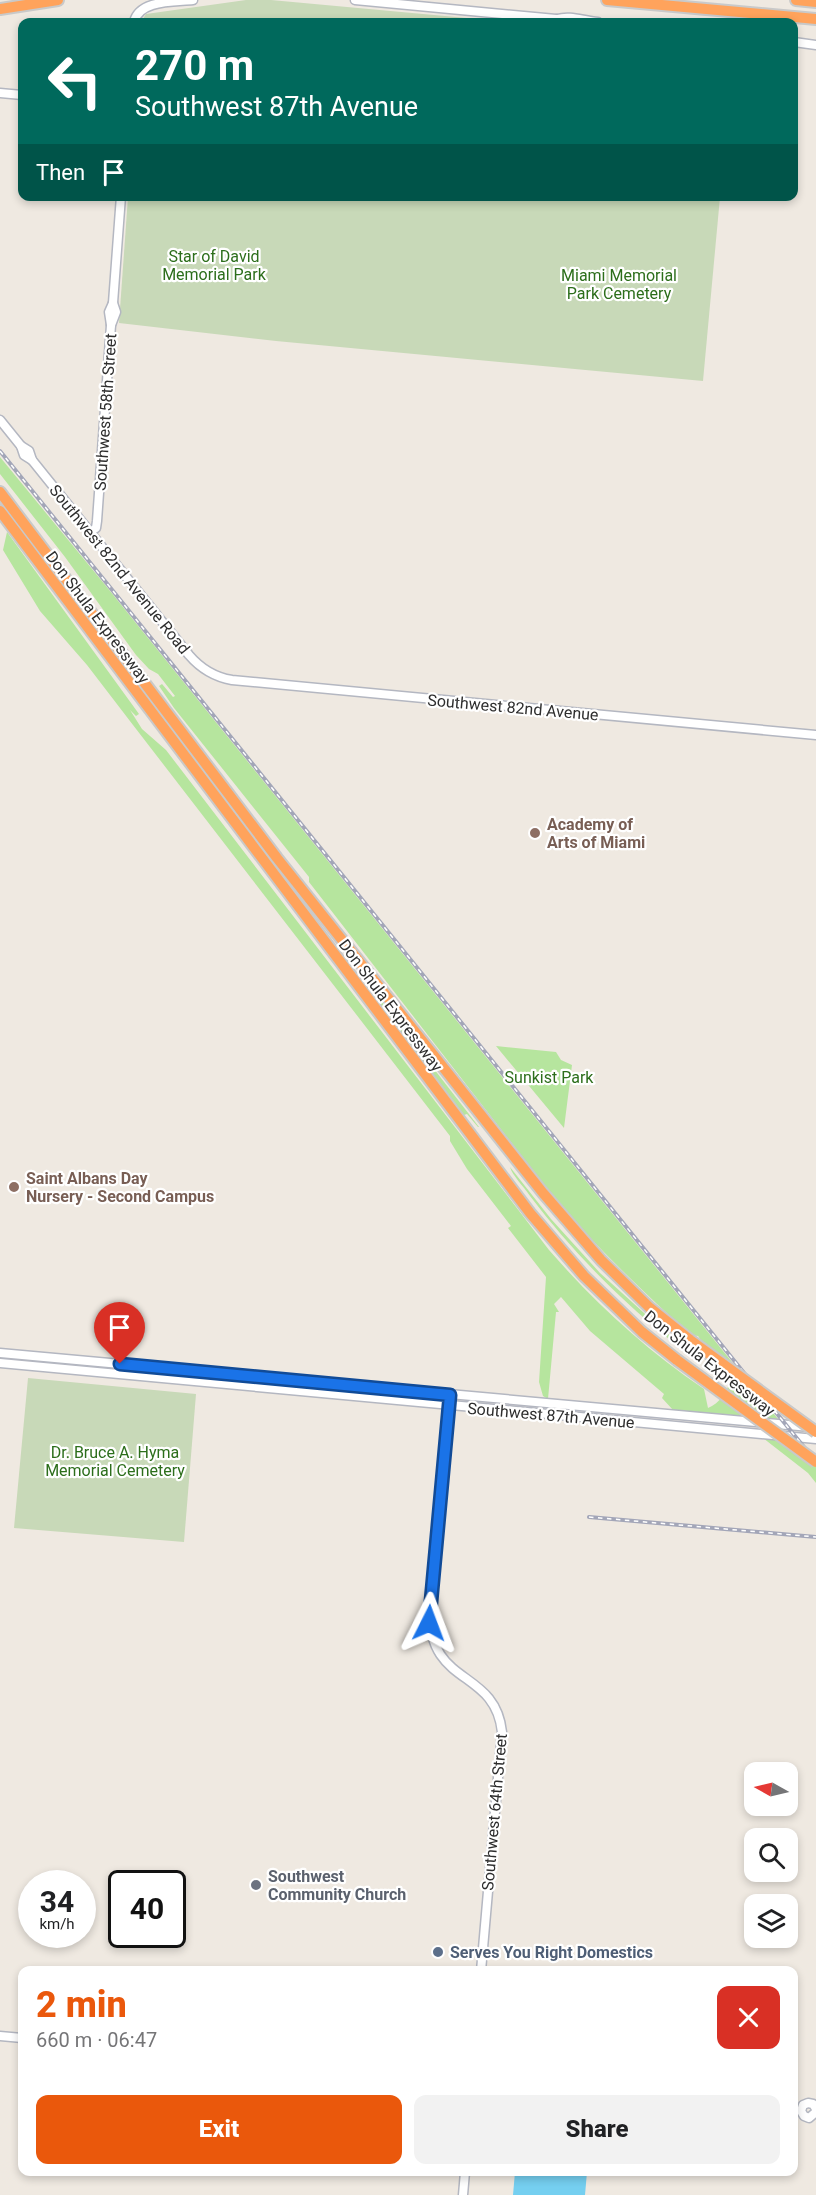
<!DOCTYPE html>
<html lang="en">
<head>
<meta charset="utf-8">
<style>
  :root { --surface:#fff; --page:#f2f2f2; --text:#202124; --muted:#757577; --accent:#ea580c }
  body { margin:0; font-family:Roboto,sans-serif; background:var(--page); color:var(--text); height:100vh; display:flex; flex-direction:column; font-size:22px; white-space:nowrap }
  * { box-sizing:border-box; margin:0 }
  p { font-size:20px; color:var(--muted) }
  .icon { flex:none; width:33px; height:33px; fill:none; stroke:currentColor; stroke-width:2; stroke-linecap:round; stroke-linejoin:round }
  .map { position:relative; flex:1; overflow:hidden }
  .panel { position:absolute; left:18px; top:1966px; width:780px; height:210px; display:flex; flex-direction:column; background:var(--surface); border-radius:12px; box-shadow:0 3px 9px #0003 }
  .panel>* { flex:none }
  .hud { position:absolute; left:18px; top:18px; width:780px; height:183px; border-radius:12px; box-shadow:0 3px 9px #0003; background:#00695c; color:#fff; overflow:hidden }
  .needle { width:39px; rotate:278deg }
  .buttons { position:absolute; left:744px; top:1762px; display:grid; gap:12px }
  .buttons a { display:grid; place-items:center; width:54px; height:54px; border-radius:12px; background:var(--surface); box-shadow:0 3px 9px #0003; font-size:30px }
  .speed { position:absolute; left:18px; top:1870px; display:flex; gap:12px; font-size:30px; font-weight:700; text-align:center }
  .speed>* { display:grid; place-content:center; width:78px; height:78px; border-radius:50%; background:var(--surface); box-shadow:0 3px 9px #0003; line-height:1 }
  .speed small { font-size:15px; font-weight:400 }
  .speed .limit { border:3px solid #111; border-radius:9px; background:#fff; color:#111 }
  .pin { position:absolute; display:grid; place-items:center; width:51px; height:51px; color:#fff; margin:-62px -26px; border-radius:50% 50% 50% 0; rotate:-45deg; box-shadow:0 0 6px #0007 }
  .pin .icon { rotate:45deg }
  .me { position:absolute; width:66px; margin:-33px; rotate:3deg; stroke-linejoin:round; filter:drop-shadow(0 0 4px #0008) }
  .turn { display:flex; align-items:center; gap:21px; height:126px; padding:0 18px; font-size:27px }
  .turn .icon { width:78px; height:78px; stroke-width:2.5 }
  .turn b { display:block; font-size:42px; line-height:51px }
  .then { display:flex; align-items:center; height:57px; padding:0 18px; background:#0003; gap:12px; font-size:22px }
  .round { display:grid; place-items:center; flex:none; width:63px; height:63px; border-radius:12px; background:var(--page) }
  .overview { display:flex; align-items:center; justify-content:space-between; height:102px; padding:0 18px }
  h1 { font-size:36px; font-weight:800; line-height:45px; color:var(--accent) }
  .button { display:flex; gap:12px; margin-top:auto; padding:12px 18px }
  .button a { flex:1; height:69px; border-radius:12px; background:var(--accent); color:#fff; font-size:24px; font-weight:800; line-height:69px; text-align:center }
  .button a+a { background:var(--page); color:var(--text) }
  .map>svg:first-child { display:block }
</style>
</head>
<body>
<div class="map">
<svg width="816" height="2195" viewBox="0 0 816 2195">
  <rect width="100%" height="100%" fill="#efe9e1"/>
  <g fill="#b6e59e">
    <path d="M0 457 106 586 778 1419 673 1410 662 1398 664 1394 590 1331 561 1297 554 1304 559 1312H556L548 1399 543 1396 539 1382 546 1277 508 1228 511 1226 467 1169 450 1141V1136L133 725 87 665 40 611 3 550 7 532 139 714 136 716 130 710 142 729 166 750 549 1250C596 1304 645 1349 704 1389L708 1408C719 1404 728 1391 730 1380L698 1336 691 1335C642 1291 595 1246 552 1195L309 882V877L174 708 159 686 162 684 173 697 175 696 158 674 149 669 136 655 65 557 0 474Z"/>
    <path d="M382 1002 479 1127H478L467 1114 464 1115 382 1008 380 1005Z"/>
    <path d="M496 1046 556 1052 561 1060 572 1065 564 1128Z"/>
    <path d="M510 1167 551 1219 600 1273 665 1332 686 1346 683 1350C626 1306 574 1254 530 1196 524 1187 512 1175 510 1167Z"/>
    <path d="M763 1438 793 1441 816 1467V1483L808 1473Z"/>
  </g>
  <g fill="#c8d9b8">
    <path d="M246 0H271L510 22H141L146 14Z"/>
    <path d="M128 197H720L703 381 276 341 119 323Z"/>
    <path d="M28 1378 196 1394 184 1542 14 1528Z"/>
  </g>
  <path fill="#75cff0" d="M515 2172H587L585 2195H513Z"/>
  <g fill="none" stroke-linecap="round" stroke-linejoin="round">
    <g stroke="#b4b7c1" stroke-width="11">
      <g id="secondary">
        <path d="M355 0 556 19 566 22"/>
        <path d="M557 19C571 15 583 21 598 22"/>
        <path d="M134 22C139 0 173 2 193 0"/>
        <path d="M794 42 816 45"/>
        <path d="M0 93 22 95"/>
        <path d="M111 325 109 312 113 303"/>
        <path d="M0 420 21 446 24 455 32 460"/>
        <path d="M21 446 29 451 32 460 189 655C201 669 214 677 232 680L816 735"/>
        <path d="M90 532 96 528 97 521 111 325 116 312 113 303 121 196"/>
        <path d="M0 1353 810 1427"/>
        <path d="M0 1363 816 1439"/>
        <path d="M450 1401 430 1609C427 1688 495 1667 502 1732L481 1971"/>
        <path d="M0 2036 22 2038"/>
        <path d="M816 2109 813 2104 808 2103 803 2105 801 2111 804 2116 809 2118 816 2112"/>
        <path d="M463 2195 465 2172"/>
      </g>
    </g>
    <g stroke="#c9c9c9" stroke-width="14">
      <g id="highway">
        <path d="M607 0 816 19"/>
        <path d="M796 0 816 2"/>
        <path d="M0 9 58 0"/>
        <path d="M0 492 277 858 543 1193 601 1260 650 1308 690 1340"/>
        <path d="M0 511 530 1213 584 1276 642 1332 677 1360"/>
      </g>
    </g>
    <use href="#secondary" stroke="#fff" stroke-width="8"/>
    <use href="#highway" stroke="#ffa35c" stroke-width="10"/>
    <g stroke="#a3a6b8" stroke-width="4">
      <g id="rail">
        <path d="M0 451 816 1462"/>
        <path d="M589 1517 816 1537"/>
      </g>
    </g>
    <use href="#rail" stroke="#fff" stroke-width="1.5" stroke-dasharray="4.5" stroke-linecap="butt"/>
    <g stroke="#c9c9c9" stroke-width="14" stroke-linecap="butt">
      <g id="highway-bridge">
        <path d="M690 1340 816 1432"/>
        <path d="M677 1360 816 1462"/>
      </g>
    </g>
    <use href="#highway-bridge" stroke="#ffa35c" stroke-width="10"/>
  </g>
  <g fill="none" stroke-linecap="round" stroke-linejoin="round">
    <g stroke="#114b97" stroke-width="15">
      <path id="route" d="M120 1364 450 1395 429 1623"/>
    </g>
    <use href="#route" stroke="#1a73e8" stroke-width="10"/>
  </g>
  <g fill="#8d6e63" stroke="#fff" stroke-width="2">
    <circle cx="535" cy="833" r="6"/>
    <circle cx="14" cy="1187" r="6"/>
  </g>
  <circle fill="#6b7280" stroke="#fff" stroke-width="2" cx="256" cy="1885" r="6"/>
  <circle fill="#5c6f8a" stroke="#fff" stroke-width="2" cx="438" cy="1952" r="6"/>
  <g text-anchor="middle" stroke-width="4.5" stroke-linejoin="round" paint-order="stroke">
    <g font-size="16" fill="#2c6e1b" stroke="#fff">
      <text x="214" y="262">Star of David<tspan x="214" dy="18">Memorial Park</tspan></text>
      <text x="619" y="281">Miami Memorial<tspan x="619" dy="18">Park Cemetery</tspan></text>
      <text x="549" y="1083">Sunkist Park</text>
      <text x="115" y="1458">Dr. Bruce A. Hyma<tspan x="115" dy="18">Memorial Cemetery</tspan></text>
    </g>
    <g font-size="16" fill="#2e2e2e" stroke="#fff">
      <text transform="translate(105 412) rotate(-86)" y="6">Southwest 58th Street</text>
      <text transform="translate(120 569) rotate(51)" y="6">Southwest 82nd Avenue Road</text>
      <text transform="translate(98 617) rotate(53)" y="6">Don Shula Expressway</text>
      <text transform="translate(513 707) rotate(5)" y="6">Southwest 82nd Avenue</text>
      <text transform="translate(391 1005) rotate(53)" y="6">Don Shula Expressway</text>
      <text transform="translate(710 1363) rotate(38)" y="6">Don Shula Expressway</text>
      <text transform="translate(551 1415) rotate(5)" y="6">Southwest 87th Avenue</text>
      <text transform="translate(494 1812) rotate(-85)" y="6">Southwest 64th Street</text>
    </g>
    <g font-size="16" font-weight="bold" fill="#785e54" stroke="#fff" text-anchor="start">
      <text x="547" y="830">Academy of<tspan x="547" dy="18">Arts of Miami</tspan></text>
      <text x="26" y="1184">Saint Albans Day<tspan x="26" dy="18">Nursery - Second Campus</tspan></text>
    </g>
    <g font-size="16" font-weight="bold" fill="#5b616d" stroke="#fff" text-anchor="start">
      <text x="268" y="1882">Southwest<tspan x="268" dy="18">Community Church</tspan></text>
    </g>
    <g font-size="16" font-weight="bold" fill="#4e5e75" stroke="#fff" text-anchor="start">
      <text x="450" y="1958">Serves You Right Domestics</text>
    </g>
  </g>
</svg>
<div class="buttons">
<a><svg class="needle" viewBox="-14 -14 28 28"><path d="M0-13l5 13h-10z" fill="#e53935"/><path d="M0 13l5-13h-10z" fill="#757577"/></svg></a>
<a><svg class="icon" aria-label="search" viewBox="0 0 24 24"><circle cx="10" cy="10" r="6"/><path d="M15 15l6 6"/></svg></a>
<a><svg class="icon" aria-label="layers" viewBox="0 0 24 24"><path d="M12 4l9 5-9 5-9-5zM3 14l9 5 9-5"/></svg></a>
</div>
<div class="speed"><div>34<small>km/h</small></div><div class="limit">40</div></div>
<div class="pin" style="left:120px;top:1364px;background:#d93025"><svg class="icon" aria-label="arrive" viewBox="0 0 24 24"><path d="M6 21V4h12l-3 4 3 4H6"/></svg></div>
<svg class="me" style="left:429px;top:1623px" viewBox="-20 -20 40 40"><path d="M0-17L14 15 0 8-14 15z" fill="#1a73e8" stroke="#fff" stroke-width="4"/></svg>
<div class="hud">
<div class="turn"><svg class="icon" aria-label="left" viewBox="0 0 24 24"><path d="M17 20v-9H6M10 6l-5 5 5 5"/></svg><div><b>270 m</b>Southwest 87th Avenue</div></div>
<div class="then">Then<svg class="icon" aria-label="arrive" viewBox="0 0 24 24"><path d="M6 21V4h12l-3 4 3 4H6"/></svg></div>
</div>
<section class="panel">
<div class="overview"><div><h1>2 min</h1><p>660 m · 06:47</p></div><a class="round" style="background:#d93025;color:#fff"><svg class="icon" aria-label="close" viewBox="0 0 24 24"><path d="M6 6l12 12M18 6L6 18"/></svg></a></div>
<div class="button"><a>Exit</a><a>Share</a></div>
</section>
</div>
</body>
</html>
